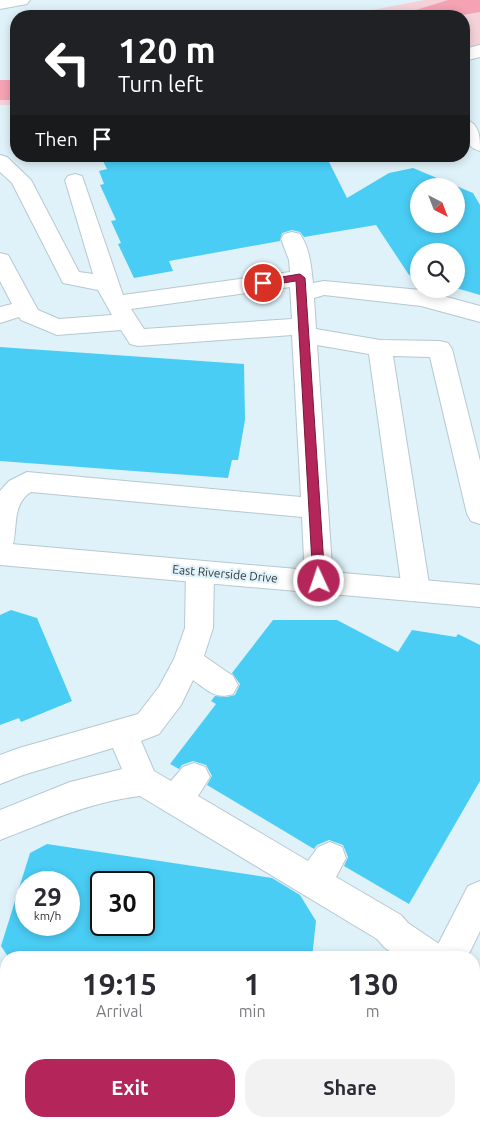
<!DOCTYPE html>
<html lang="en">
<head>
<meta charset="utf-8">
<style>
  :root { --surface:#fff; --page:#f2f2f3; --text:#2b2b33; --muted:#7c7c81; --accent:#b42659 }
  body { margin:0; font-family:Ubuntu,sans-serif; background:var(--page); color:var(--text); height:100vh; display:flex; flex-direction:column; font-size:19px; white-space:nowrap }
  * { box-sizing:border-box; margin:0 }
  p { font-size:16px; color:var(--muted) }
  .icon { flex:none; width:28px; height:28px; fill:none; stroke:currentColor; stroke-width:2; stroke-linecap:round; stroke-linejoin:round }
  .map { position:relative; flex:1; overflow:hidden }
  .sheet { position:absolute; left:0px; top:951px; width:480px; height:176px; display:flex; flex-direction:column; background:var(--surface); border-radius:20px 20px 0 0; box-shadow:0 2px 8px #0003 }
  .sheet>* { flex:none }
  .banner { position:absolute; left:10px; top:10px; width:460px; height:152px; border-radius:20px; box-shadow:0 2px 8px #0003; background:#202124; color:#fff; overflow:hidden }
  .needle { width:32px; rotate:138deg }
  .fabs { position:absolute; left:410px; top:178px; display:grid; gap:10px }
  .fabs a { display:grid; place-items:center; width:55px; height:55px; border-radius:50%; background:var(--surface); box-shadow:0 2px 8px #0003; font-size:25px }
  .speed { position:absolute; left:15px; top:871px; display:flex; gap:10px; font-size:25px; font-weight:700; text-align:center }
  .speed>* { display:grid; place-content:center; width:65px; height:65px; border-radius:50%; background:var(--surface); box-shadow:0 2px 8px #0003; line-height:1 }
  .speed small { font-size:12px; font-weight:400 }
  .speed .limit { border:2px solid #111; border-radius:8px; background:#fff; color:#111 }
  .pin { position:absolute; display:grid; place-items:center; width:42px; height:42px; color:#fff; margin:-21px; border:2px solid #fff; border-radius:50%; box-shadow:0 1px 5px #0007 }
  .me { position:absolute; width:55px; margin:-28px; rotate:357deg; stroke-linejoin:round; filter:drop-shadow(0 0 4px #0008) }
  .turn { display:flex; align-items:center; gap:18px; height:105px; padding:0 25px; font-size:22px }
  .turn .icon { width:65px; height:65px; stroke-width:2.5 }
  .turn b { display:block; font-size:35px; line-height:42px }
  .then { display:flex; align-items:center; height:48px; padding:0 25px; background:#0003; gap:10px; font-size:19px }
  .eta { display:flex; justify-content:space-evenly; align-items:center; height:85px; text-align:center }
  .eta b { font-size:30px; font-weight:600; line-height:35px }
  .action { display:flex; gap:10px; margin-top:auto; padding:10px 25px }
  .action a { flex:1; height:58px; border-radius:20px; background:var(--accent); color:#fff; font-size:20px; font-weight:600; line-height:58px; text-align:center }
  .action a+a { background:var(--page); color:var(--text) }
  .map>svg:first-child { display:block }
</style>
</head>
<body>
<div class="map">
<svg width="480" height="1127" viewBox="0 0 480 1127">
  <rect width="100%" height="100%" fill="#e0f2f9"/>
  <g fill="#f5d2d9">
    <path d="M424 0H480V48L464 51V16H341Z"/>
    <path d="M16 80V105H0V83Z"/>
  </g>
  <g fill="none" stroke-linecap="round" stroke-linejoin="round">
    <g fill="#f4a2b4" fill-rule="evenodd">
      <path d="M448 0H480V12L457 16H412L416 10Z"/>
      <rect x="0" y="80" width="16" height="20"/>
    </g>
  </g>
  <g fill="#49cdf4" fill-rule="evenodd">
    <path d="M127 156H326L347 198 389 173 413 168 473 193 480 205V295L456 288V251H419V278L409 275 376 225 304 237 300 232 292 230 282 233 280 241 169 261 173 271 134 278 118 244 121 243 111 221 116 220 100 185 104 184 99 171 107 169 103 161ZM419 186H456V224H419Z"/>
    <path d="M0 347 244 364 245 420 238 460H232L228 478 0 461Z"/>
    <path d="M11 610 37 618 72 701 21 722 19 718 0 725V615Z"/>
    <path d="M273 620H337L398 652 412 630 456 637 458 634 480 645V781L409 904 344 866 348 857 343 845 329 840 317 845 314 849 207 785 212 776 206 765 193 761 182 765 179 769 170 764 216 704 211 701 215 696 227 697 235 695 240 684 232 673Z"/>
    <path d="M47 844 272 878 300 895 316 921 312 958H9L1 946 30 853ZM26 882H69V925H26ZM101 882H144V925H101Z"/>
  </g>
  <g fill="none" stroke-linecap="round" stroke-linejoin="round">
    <g stroke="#b6c8cf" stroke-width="2">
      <g id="minor">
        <path d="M0 0H30L27 4 0 9Z"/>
        <path d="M480 45V57L464 61V49Z"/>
        <path d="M464 119C480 123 480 137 480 151 464 147 463 133 464 119Z"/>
        <path d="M0 155 7 157 31 180 79 272 93 274 65 180 68 176 75 174 82 176 123 295 290 272 289 260 281 239 284 234 292 232 300 234C310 249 311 265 313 283L324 281 421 290 480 306V322L421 306 324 295 314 298 316 329 380 340 440 341 448 343 452 349 480 461V524L471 521 467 514 430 357 393 356 430 590 426 598 416 601 406 598 402 590 369 354 317 345 333 581 329 589 319 592 309 589 305 581 302 517 31 492C9 506 20 533 10 553L0 556V491L9 481 27 472 301 497 292 335 138 346 130 344 121 330 57 335 21 320 19 317 0 323V307L12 304 0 281V253L8 255 38 310 59 319 112 315 98 290 63 283 12 183 0 172ZM290 287 292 319 144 329 131 309Z"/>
        <path d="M200 561 210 564 214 572 213 628 204 656 233 676 238 685 233 694C216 700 207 690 193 680L181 705 159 734 141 741 154 771 171 781 183 767 194 763 205 767 210 777 198 796 308 861 318 847 330 842 342 847 346 858 336 877 401 915 408 923 442 946 447 958H399L384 947 377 939 140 796C89 802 47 822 0 840V810L70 782 122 769 113 748 23 775 0 784V755L19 748 138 714 159 687 174 659 185 628 186 572 190 564Z"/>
        <path d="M474 999 480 1002V1042L474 1039Z"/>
        <path d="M6 1072V1109L0 1111V1074Z"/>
        <path d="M14 1121H52L54 1127H16Z"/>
      </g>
    </g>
    <g stroke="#b6c8cf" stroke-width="2">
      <g id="major">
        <path d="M0 543 480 585V607L0 565Z"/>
        <path d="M480 881V931L467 958H431L468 886Z"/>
        <path d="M337 1121H375L372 1127H334Z"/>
      </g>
    </g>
    <use href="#minor" fill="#fff" fill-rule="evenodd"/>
    <use href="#major" fill="#fff" fill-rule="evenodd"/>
  </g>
  <path fill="#b42659" stroke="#75193a" d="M300 274 305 278 325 581 319 586 313 581 296 281 263 286 259 283 263 280Z"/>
  <g text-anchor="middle" stroke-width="4.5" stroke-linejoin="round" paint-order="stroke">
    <g font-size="12" fill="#31383b" stroke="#e0f2f9">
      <text transform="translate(225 574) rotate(5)" y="4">East Riverside Drive</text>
    </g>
  </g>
</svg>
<div class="fabs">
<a><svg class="needle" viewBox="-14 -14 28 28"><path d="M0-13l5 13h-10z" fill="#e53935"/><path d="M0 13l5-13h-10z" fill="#7c7c81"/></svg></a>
<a><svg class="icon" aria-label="search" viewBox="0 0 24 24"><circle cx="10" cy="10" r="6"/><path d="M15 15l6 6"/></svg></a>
</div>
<div class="speed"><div>29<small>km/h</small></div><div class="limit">30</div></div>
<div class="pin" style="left:263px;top:283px;background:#d93025"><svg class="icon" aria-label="arrive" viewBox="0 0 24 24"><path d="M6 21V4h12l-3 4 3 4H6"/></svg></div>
<svg class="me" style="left:319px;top:581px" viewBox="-20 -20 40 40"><circle r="17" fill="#b42659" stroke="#fff" stroke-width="3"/><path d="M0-11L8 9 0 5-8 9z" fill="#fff"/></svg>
<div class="banner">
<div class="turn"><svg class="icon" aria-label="left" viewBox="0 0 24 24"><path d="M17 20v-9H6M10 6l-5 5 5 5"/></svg><div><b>120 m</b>Turn left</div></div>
<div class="then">Then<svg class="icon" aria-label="arrive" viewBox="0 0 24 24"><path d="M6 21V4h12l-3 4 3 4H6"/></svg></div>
</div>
<section class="sheet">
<div class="eta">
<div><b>19:15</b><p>Arrival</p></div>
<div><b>1</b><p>min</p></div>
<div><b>130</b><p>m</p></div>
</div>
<div class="action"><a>Exit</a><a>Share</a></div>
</section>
</div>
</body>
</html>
